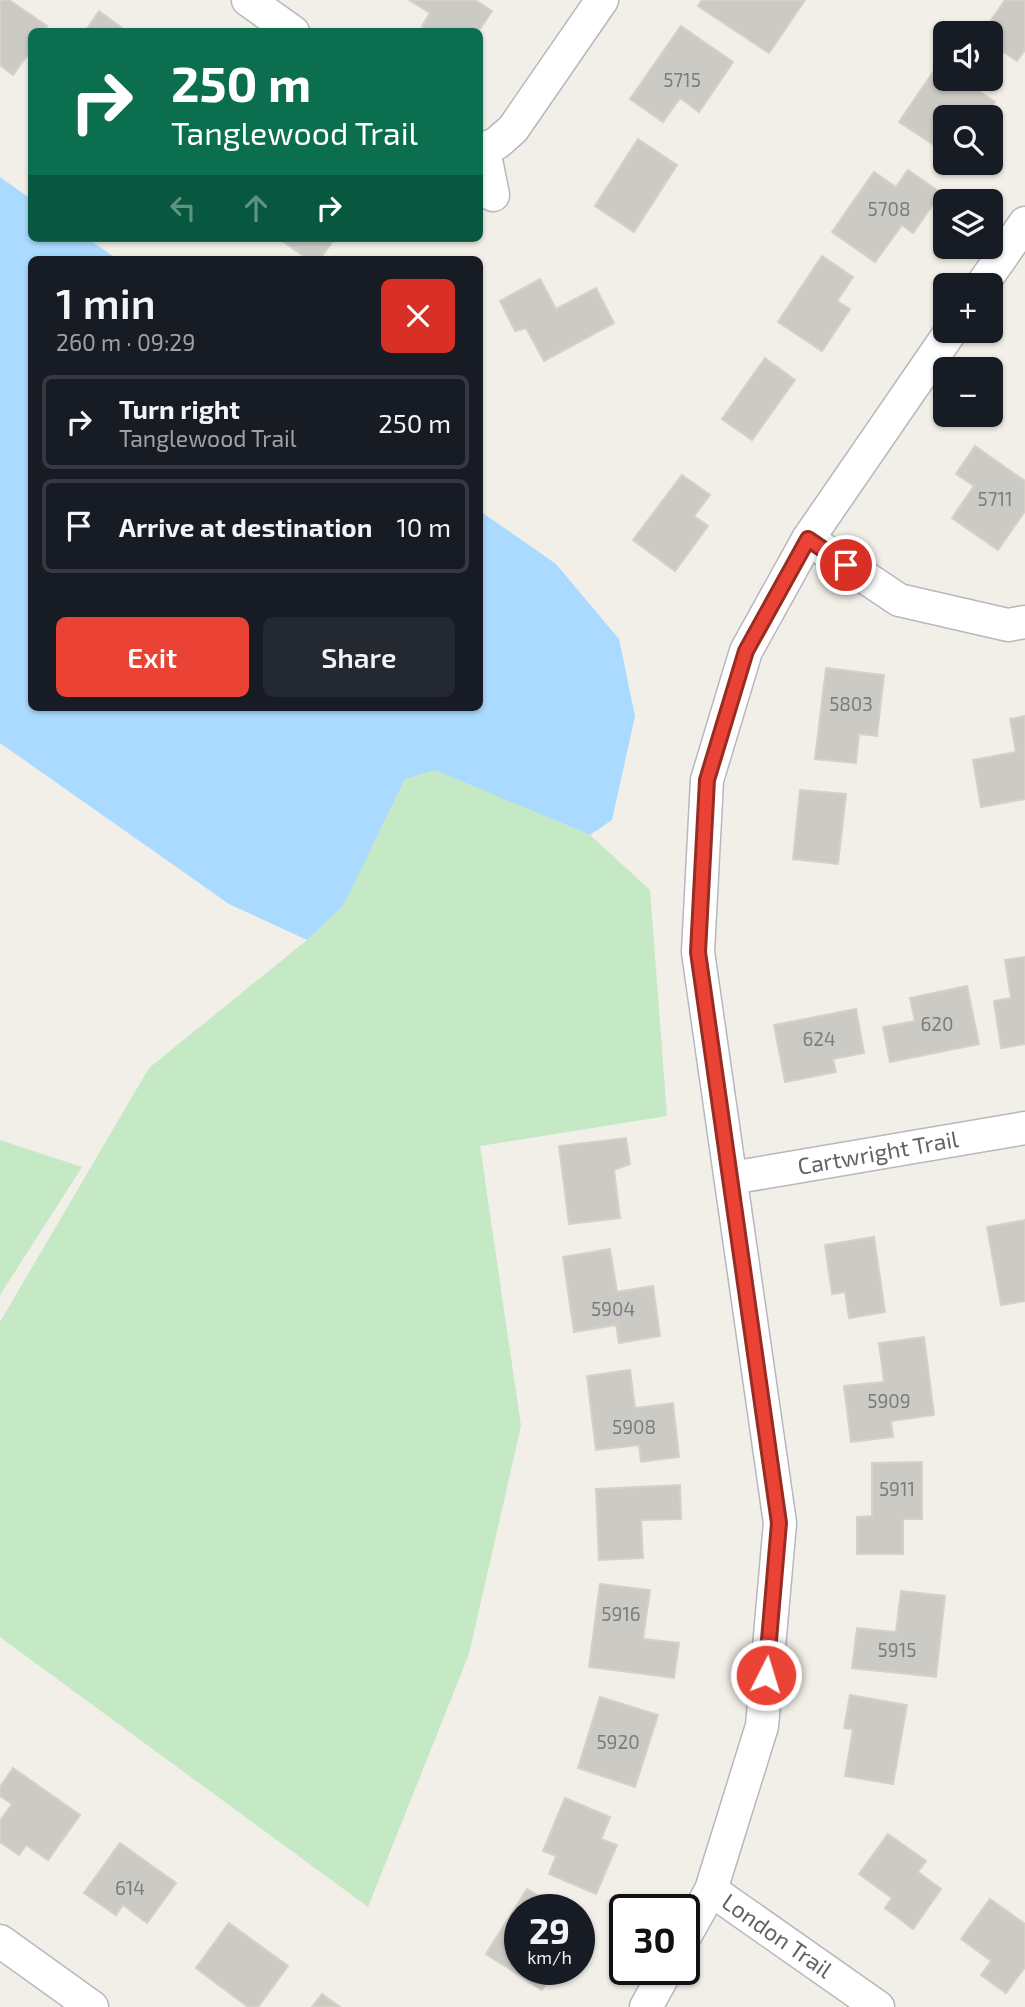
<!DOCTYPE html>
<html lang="en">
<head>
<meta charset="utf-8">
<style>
  :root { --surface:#171b24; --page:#242831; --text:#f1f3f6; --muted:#9ea1a6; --line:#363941; --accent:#ea4335 }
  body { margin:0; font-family:"Exo 2",sans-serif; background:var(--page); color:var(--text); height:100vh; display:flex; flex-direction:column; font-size:26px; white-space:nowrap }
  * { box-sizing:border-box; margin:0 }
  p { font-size:23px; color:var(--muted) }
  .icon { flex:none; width:38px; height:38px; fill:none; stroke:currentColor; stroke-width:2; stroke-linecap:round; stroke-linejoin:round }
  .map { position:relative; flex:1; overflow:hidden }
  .drawer { position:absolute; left:28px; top:256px; width:455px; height:455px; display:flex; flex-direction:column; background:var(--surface); border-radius:10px; box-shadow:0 2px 5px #0004 }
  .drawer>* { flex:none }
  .top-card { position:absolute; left:28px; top:28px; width:455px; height:214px; border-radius:10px; box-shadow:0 2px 5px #0004; background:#0b6e4f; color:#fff; overflow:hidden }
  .controls { position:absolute; left:933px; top:21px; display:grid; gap:14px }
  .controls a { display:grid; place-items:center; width:70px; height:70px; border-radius:10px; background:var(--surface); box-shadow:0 2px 5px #0004; font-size:35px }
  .speed { position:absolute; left:504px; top:1894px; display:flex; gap:14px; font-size:35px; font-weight:700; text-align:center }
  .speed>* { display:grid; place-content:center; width:91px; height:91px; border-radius:50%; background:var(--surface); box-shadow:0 2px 5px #0004; line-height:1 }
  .speed small { font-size:18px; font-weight:400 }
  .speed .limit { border:4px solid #111; border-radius:10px; background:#fff; color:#111 }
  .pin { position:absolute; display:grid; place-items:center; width:60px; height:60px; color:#fff; margin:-30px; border:4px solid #fff; border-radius:50%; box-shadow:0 2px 7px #0007 }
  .me { position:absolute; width:77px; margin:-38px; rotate:5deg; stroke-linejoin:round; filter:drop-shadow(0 0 5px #0008) }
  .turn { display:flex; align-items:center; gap:24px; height:147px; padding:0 28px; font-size:32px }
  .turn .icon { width:91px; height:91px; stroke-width:2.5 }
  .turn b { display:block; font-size:49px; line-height:60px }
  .lanes { display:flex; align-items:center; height:66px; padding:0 28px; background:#0003; justify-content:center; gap:35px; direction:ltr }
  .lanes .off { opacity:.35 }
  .round { display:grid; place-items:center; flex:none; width:74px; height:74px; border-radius:10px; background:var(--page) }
  .headline { display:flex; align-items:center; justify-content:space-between; height:119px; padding:0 28px }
  h1 { font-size:42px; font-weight:600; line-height:52px }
  .action { display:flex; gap:14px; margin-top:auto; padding:14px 28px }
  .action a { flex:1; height:80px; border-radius:10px; background:var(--accent); color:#fff; font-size:28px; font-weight:600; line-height:80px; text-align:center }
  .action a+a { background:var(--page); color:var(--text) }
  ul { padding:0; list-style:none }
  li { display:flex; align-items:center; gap:21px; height:94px; margin:0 14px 10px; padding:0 14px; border:4px solid var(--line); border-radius:10px }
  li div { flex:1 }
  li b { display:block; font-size:26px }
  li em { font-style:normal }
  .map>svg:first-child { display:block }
</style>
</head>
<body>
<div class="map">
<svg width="1025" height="2007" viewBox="0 0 1025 2007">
  <rect width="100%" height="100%" fill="#f1efe8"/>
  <g fill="#c5e8c5">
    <path d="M435 769 590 835 650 890 667 1116 480 1146 521 1426 469 1654 368 1907 0 1637V1322L149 1068 307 940 342 907 405 779Z"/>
    <path d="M0 1140 82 1167 0 1295Z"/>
  </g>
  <path fill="#aadaff" d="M0 177 31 199 32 238H87L117 259H32V707H480V511L556 564 619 639 635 716 612 820 590 835 435 770 405 779 343 906 307 940 229 904 0 743Z"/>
  <g fill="#cccac5" stroke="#d6d1c6" stroke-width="2">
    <path d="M0 0H9L47 26 43 32H32V49L13 75 0 65Z"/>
    <path d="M409 0H475L492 11 478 32H431L422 26 430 13Z"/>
    <path d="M702 0H805L769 53 698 6Z"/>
    <path d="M1005 0H1025V50L1017 61 990 43V33H982Z"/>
    <path d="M99 11 122 28 120 32H85Z"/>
    <path d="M681 26 733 62 699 112 680 98 663 122 630 99Z"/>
    <path d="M933 72 947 81 973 79 969 84 995 102 984 117H945L943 151 899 122Z"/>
    <path d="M638 139 677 165 634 232 595 206Z"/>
    <path d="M908 170 941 193 913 233 902 225 875 262 832 232 874 172 896 187Z"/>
    <path d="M278 238H335L320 259H308Z"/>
    <path d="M822 256 853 277 837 301 850 309 822 351 778 322Z"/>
    <path d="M540 279 556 309 596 288 614 323 544 361 526 328 515 331 500 301Z"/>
    <path d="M765 358 795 380 752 440 722 419Z"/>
    <path d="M975 446 1025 481V511L998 550 952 518 974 486 956 474Z"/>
    <path d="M682 475 710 495 694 516 708 526 675 571 633 540Z"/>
    <path d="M826 668 884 675 877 736 859 734 856 763 815 759Z"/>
    <path d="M1025 716V799L981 807 973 760 1016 752 1010 719Z"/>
    <path d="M800 790 846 794 838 864 793 859Z"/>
    <path d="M1025 957V1044L1001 1048 994 1001 1011 998 1005 960Z"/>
    <path d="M967 986 979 1044 890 1062 883 1027 915 1021 910 998Z"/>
    <path d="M856 1009 864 1053 833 1059 836 1072 785 1082 774 1025Z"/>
    <path d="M626 1138 630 1164 614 1170 620 1218 569 1224 559 1146Z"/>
    <path d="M1025 1220V1301L1001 1305 987 1227Z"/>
    <path d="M874 1237 885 1312 849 1318 845 1292 832 1294 825 1245Z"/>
    <path d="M610 1249 617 1292 653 1286 660 1336 619 1343 616 1325 574 1332 563 1257Z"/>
    <path d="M924 1337 934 1415 891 1421 893 1437 851 1442 844 1386 884 1382 879 1343Z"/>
    <path d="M630 1370 635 1408 673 1403 679 1457 641 1462 639 1445 596 1450 587 1376Z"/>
    <path d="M922 1462V1519H903V1554H857V1517L872 1516V1463Z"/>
    <path d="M680 1485 681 1519 641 1520 643 1558 599 1560 596 1489Z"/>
    <path d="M600 1584 650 1590 643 1639 679 1643 674 1678 589 1667Z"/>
    <path d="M901 1591 945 1596 936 1677 852 1668 857 1628 896 1632Z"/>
    <path d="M850 1695 907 1705 893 1784 845 1776 853 1729 844 1728Z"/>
    <path d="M600 1697 658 1715 635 1787 578 1768Z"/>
    <path d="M13 1768 80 1815 48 1860 26 1845 19 1855 0 1842V1821L12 1804 0 1796V1787Z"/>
    <path d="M565 1798 610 1817 601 1839 617 1845 596 1894 549 1874 556 1856 543 1851Z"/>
    <path d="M888 1834 926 1861 918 1872 941 1889 913 1929 885 1908 892 1898 859 1874Z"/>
    <path d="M120 1843 176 1883 147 1923 123 1905 116 1915 84 1893Z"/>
    <path d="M527 1889 560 1909H520V1969H555L542 1990 486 1954Z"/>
    <path d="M990 1899 1025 1924V1967L1006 1993 981 1975 991 1961 961 1939Z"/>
    <path d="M229 1923 288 1966 258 2007H248L196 1968Z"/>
    <path d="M322 1994 340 2007H312Z"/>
  </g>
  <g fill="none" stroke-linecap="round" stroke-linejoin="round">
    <g stroke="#b5b8bc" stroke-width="35">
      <g id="minor">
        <path d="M248 0 293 32"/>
        <path d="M484 150 493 195"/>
        <path d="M480 151 497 143 513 129 602 0"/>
        <path d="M982 285 1025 223"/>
        <path d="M808 539 899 600 1008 625 1025 622"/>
        <path d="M731 1178 1025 1128"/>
        <path d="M711 1890 878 2007"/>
        <path d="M684 1938 711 1890 762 1726 780 1523 698 952 707 780 746 651 808 539 951 331"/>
        <path d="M0 1941 92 2007"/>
        <path d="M646 2007 667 1969"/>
      </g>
    </g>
    <use href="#minor" stroke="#fff" stroke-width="32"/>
  </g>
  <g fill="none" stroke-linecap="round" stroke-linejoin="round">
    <g stroke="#982c22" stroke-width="18">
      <path id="route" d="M766 1675 779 1523 698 952 707 780 746 651 808 539 846 565"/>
    </g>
    <use href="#route" stroke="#ea4335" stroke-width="12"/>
  </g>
  <g text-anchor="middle" stroke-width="5" stroke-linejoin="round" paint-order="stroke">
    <g font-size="19" fill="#7a7d7f">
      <text x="682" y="87">5715</text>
      <text x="889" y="216">5708</text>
      <text x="995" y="506">5711</text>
      <text x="851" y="711">5803</text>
      <text x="937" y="1031">620</text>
      <text x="819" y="1046">624</text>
      <text x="613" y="1316">5904</text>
      <text x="889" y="1408">5909</text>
      <text x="634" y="1434">5908</text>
      <text x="897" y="1496">5911</text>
      <text x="621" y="1621">5916</text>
      <text x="897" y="1657">5915</text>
      <text x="618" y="1749">5920</text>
      <text x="130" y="1895">614</text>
    </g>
    <g font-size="23" fill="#5f6368" stroke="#fff">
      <text transform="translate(878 1153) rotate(-10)" y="8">Cartwright Trail</text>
      <text transform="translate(777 1936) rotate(35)" y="8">London Trail</text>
    </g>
  </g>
</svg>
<div class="controls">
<a><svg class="icon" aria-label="sound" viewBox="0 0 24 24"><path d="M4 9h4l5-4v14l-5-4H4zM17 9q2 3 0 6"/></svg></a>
<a><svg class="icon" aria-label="search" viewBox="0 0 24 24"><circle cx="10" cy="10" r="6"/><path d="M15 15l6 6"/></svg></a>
<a><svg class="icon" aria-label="layers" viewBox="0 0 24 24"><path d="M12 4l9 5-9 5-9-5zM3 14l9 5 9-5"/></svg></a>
<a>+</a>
<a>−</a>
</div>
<div class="speed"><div>29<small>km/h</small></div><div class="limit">30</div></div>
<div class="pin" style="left:846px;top:565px;background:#d93025"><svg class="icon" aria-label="arrive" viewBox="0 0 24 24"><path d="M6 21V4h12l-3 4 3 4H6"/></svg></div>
<svg class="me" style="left:766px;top:1675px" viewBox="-20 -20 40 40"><circle r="17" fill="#ea4335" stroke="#fff" stroke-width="3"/><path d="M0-11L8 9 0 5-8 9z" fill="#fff"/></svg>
<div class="top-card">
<div class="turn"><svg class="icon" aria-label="right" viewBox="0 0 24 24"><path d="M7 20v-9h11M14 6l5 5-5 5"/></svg><div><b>250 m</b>Tanglewood Trail</div></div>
<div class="lanes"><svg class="icon off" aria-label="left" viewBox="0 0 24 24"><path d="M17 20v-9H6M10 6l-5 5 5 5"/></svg><svg class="icon off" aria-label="ahead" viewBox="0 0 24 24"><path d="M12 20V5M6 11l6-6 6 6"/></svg><svg class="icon" aria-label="right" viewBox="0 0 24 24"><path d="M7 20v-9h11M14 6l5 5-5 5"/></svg></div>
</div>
<section class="drawer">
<div class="headline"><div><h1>1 min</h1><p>260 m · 09:29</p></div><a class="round" style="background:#d93025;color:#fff"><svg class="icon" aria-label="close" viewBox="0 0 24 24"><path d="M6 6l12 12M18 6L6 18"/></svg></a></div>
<ul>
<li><svg class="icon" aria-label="right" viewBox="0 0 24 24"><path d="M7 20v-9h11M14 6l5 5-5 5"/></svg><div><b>Turn right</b><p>Tanglewood Trail</p></div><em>250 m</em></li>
<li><svg class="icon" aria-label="arrive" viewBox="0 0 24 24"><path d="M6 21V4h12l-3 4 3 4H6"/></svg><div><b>Arrive at destination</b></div><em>10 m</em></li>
</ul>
<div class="action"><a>Exit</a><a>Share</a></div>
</section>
</div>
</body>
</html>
